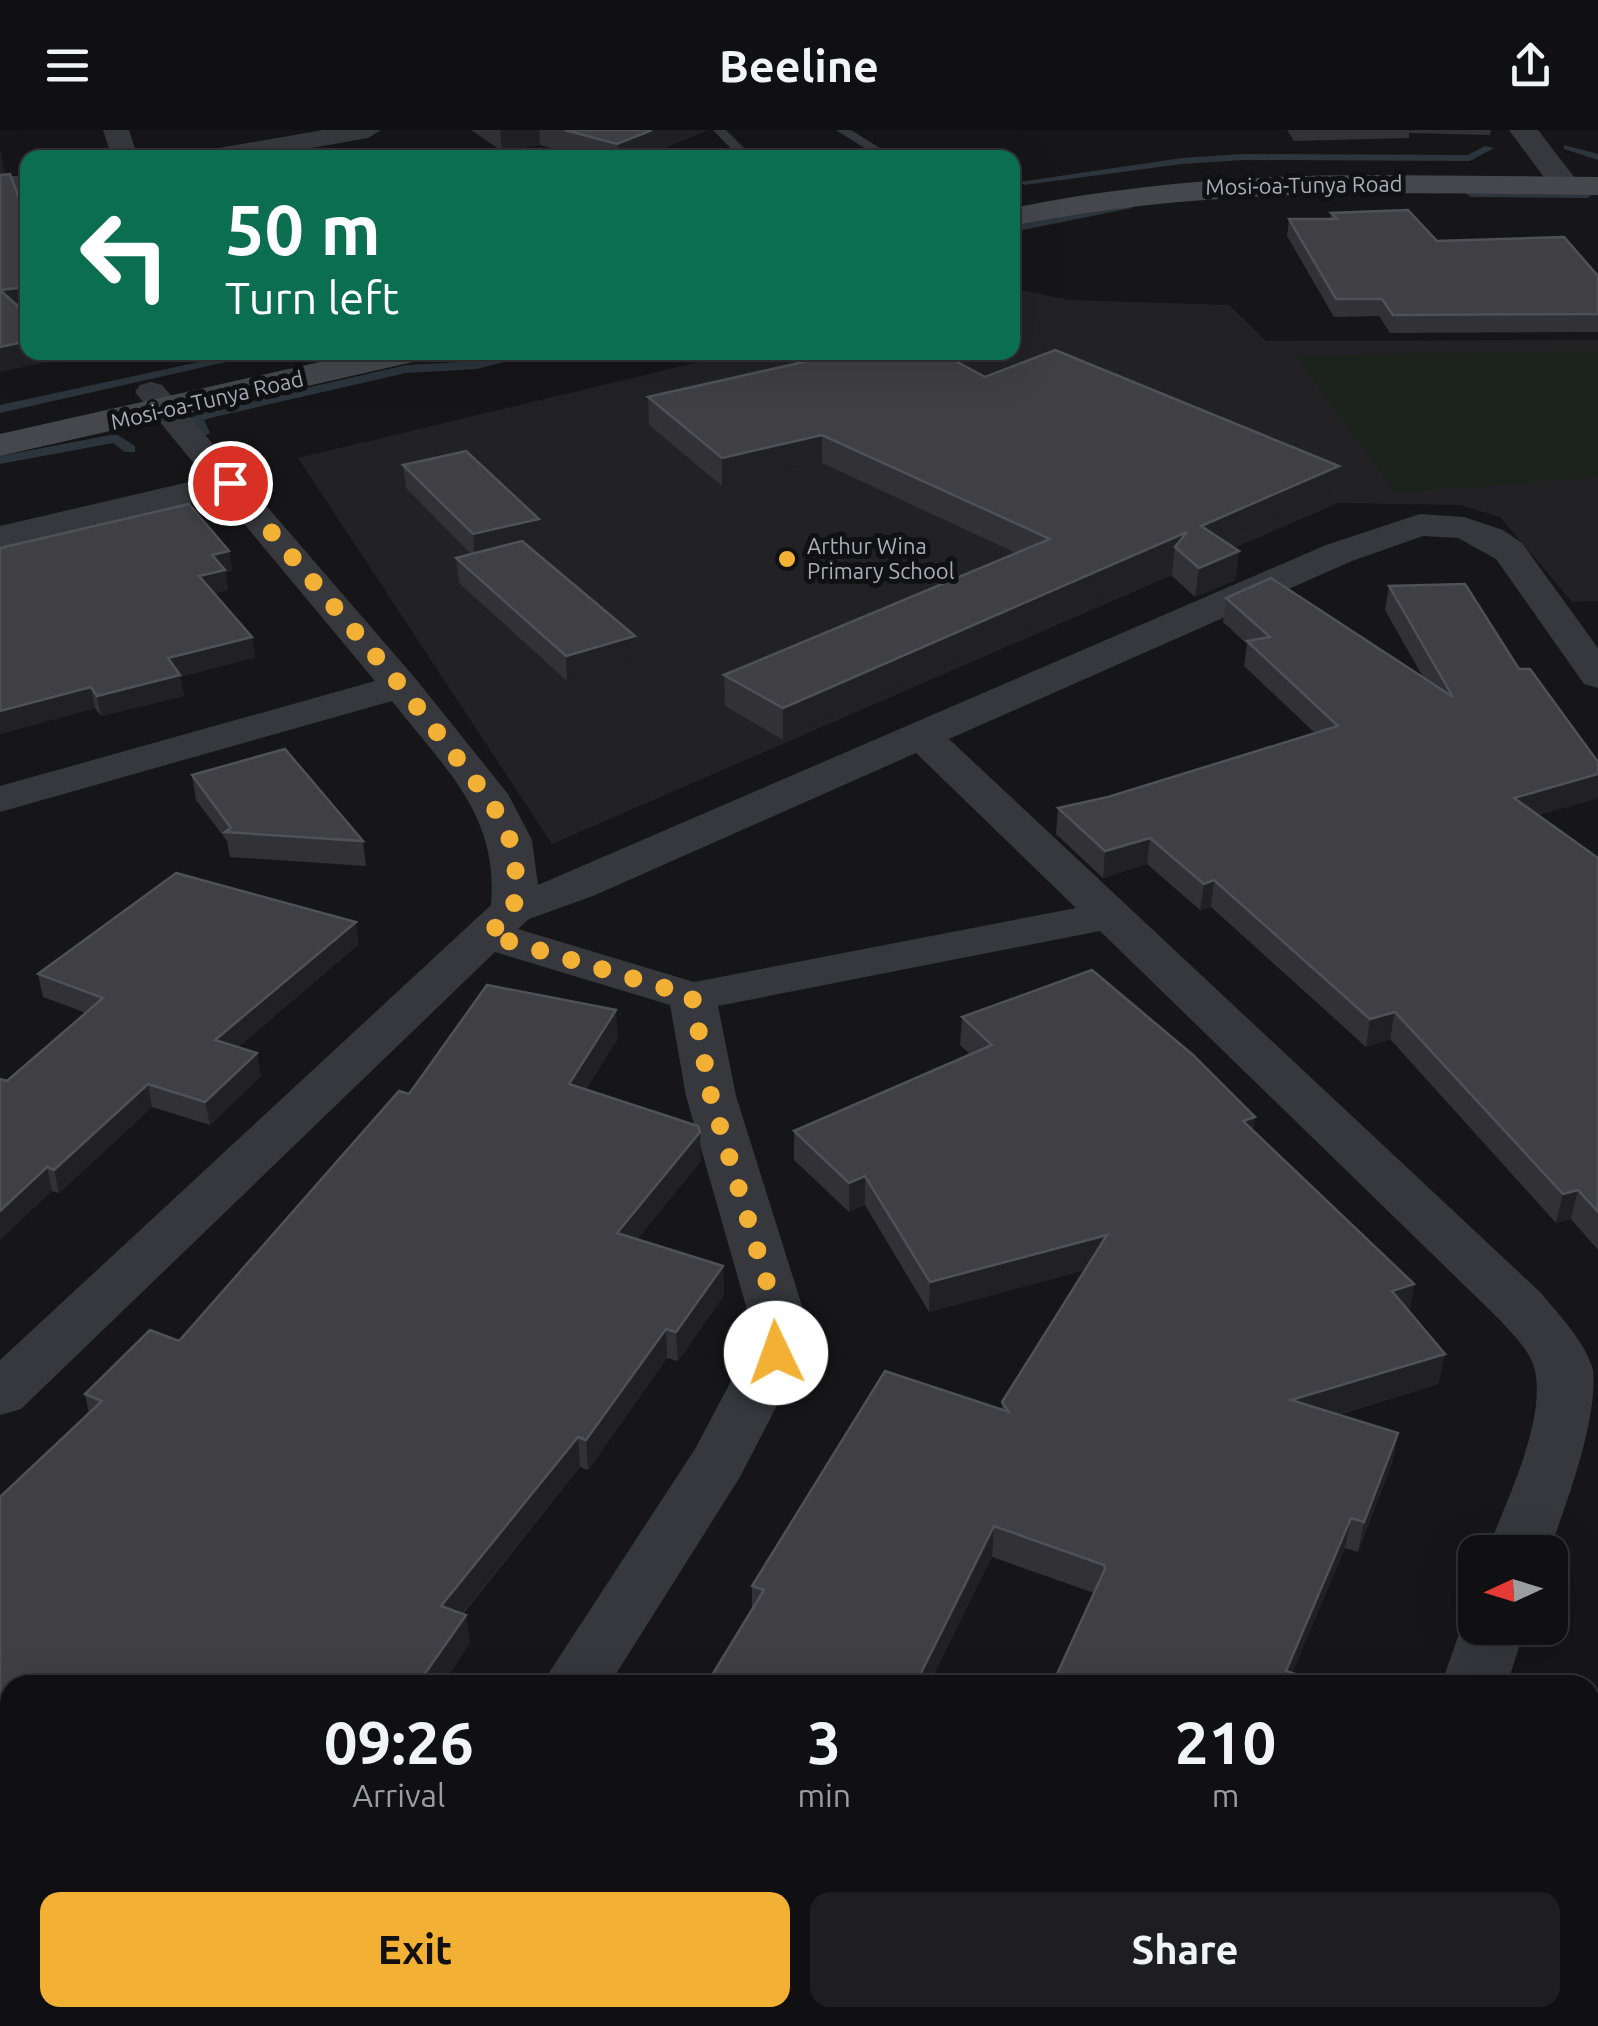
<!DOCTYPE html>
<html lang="en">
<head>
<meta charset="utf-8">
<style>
  :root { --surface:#101012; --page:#1e1e20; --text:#f1f3f6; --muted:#9c9d9f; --line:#303032; --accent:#f2b134 }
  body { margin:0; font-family:Ubuntu,sans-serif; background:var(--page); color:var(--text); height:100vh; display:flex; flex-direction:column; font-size:38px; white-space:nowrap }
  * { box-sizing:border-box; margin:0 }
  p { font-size:32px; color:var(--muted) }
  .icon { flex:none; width:55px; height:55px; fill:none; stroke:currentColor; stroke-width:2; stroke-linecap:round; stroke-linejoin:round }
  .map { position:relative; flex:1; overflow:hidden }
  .drawer { position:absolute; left:0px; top:1545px; width:1600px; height:352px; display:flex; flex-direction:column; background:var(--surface); border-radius:30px 30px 0 0; box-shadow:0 10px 40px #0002,0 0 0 2px var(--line) }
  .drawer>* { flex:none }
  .banner { position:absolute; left:20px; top:20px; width:1000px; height:210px; border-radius:20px; box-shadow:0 10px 40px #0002,0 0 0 2px var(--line); background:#0b6e4f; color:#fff; overflow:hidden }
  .needle { width:65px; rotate:266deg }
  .fabs { position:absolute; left:1458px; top:1405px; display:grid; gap:20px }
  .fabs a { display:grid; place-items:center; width:110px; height:110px; border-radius:20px; background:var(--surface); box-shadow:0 10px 40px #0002,0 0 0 2px var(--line); font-size:50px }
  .pin { position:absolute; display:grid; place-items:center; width:85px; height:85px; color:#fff; margin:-42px; border:5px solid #fff; border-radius:50%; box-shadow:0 2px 10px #0007 }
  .me { position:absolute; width:110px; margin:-55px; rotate:357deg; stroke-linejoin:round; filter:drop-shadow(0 0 8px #0008) }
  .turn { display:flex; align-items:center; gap:35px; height:210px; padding:0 40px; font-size:45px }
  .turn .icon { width:130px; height:130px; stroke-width:2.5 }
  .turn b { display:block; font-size:70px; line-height:85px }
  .eta { display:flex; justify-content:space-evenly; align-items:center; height:170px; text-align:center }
  .eta b { font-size:60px; font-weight:700; line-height:70px }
  .action { display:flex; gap:20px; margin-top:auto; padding:20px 40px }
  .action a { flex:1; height:115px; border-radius:20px; background:var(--accent); color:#111; font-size:40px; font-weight:700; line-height:115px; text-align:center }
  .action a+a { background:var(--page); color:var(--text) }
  header { display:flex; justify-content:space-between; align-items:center; height:130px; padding:0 40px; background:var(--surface); font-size:45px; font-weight:700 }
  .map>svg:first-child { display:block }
</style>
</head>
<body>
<header><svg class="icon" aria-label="menu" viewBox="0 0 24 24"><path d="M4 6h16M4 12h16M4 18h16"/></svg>Beeline<svg class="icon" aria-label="share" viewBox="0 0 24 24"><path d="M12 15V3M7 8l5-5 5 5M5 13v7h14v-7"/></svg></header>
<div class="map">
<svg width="1598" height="1896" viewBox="0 0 1598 1896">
  <rect width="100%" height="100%" fill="#161618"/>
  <path fill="#222225" d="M1013 158 1069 170 1229 175 1266 211 1598 210V471L1572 472 1500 387 1460 375 1338 373 552 714 298 328 736 223 1012 222Z"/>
  <path fill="#1c231d" d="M1598 220V347L1396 363 1296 226Z"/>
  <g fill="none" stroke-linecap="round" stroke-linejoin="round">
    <g fill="#2c353c" fill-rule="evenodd">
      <path d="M1564 15 1598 24V30L1564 19Z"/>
      <path d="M1485 16 1494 18 1470 31 1242 30 1182 34 1024 55 1019 52 1182 28 1242 24 1468 25Z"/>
      <path d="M1467 62H1587L1592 65 1587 68 1471 67 1466 64Z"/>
      <path d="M1128 73 1134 76 1132 78 1012 102V96Z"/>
      <path d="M245 222 257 225 0 283V275Z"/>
      <path d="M516 222H541L477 239 406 243 214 287 204 290 210 303 203 307 196 303 190 288 210 280 406 235 477 231Z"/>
      <path d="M116 304 135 316V322H125L113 313 0 334V326Z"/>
    </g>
    <g fill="#37383d" fill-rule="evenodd">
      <path d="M713 0H726L754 28H740Z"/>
      <path d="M836 0H851L896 28H880Z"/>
    </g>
    <g fill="#37383d" fill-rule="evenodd">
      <path d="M103 0H129L138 28H112Z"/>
      <path d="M323 0H381L368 8 255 28H194L207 20Z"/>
      <path d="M28 45V61L0 63V47Z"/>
      <path d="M151 252 162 255 415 548 508 664 532 710 538 755 1326 415 1420 384 1464 387 1503 400 1522 413 1598 518V558L1584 554 1496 429 1458 408 1423 406 1352 431 949 609 1540 1162C1559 1185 1585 1211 1593 1240 1598 1291 1566 1374 1549 1422H1487C1505 1373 1546 1293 1535 1241 1531 1221 1513 1205 1500 1190L1100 801 718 876 736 966 802 1176 804 1223 740 1347 609 1555H541L695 1319 746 1223V1176L686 966 670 875 495 822 21 1279 0 1285V1230L491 775C499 684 444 638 392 571L0 682V656L375 551 221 366 0 418V396L206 348 135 262 140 255ZM916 623 1076 778 694 852 518 799 529 789 593 766Z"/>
      <path d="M1475 1479V1498H1525L1507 1555H1441L1461 1498Z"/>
      <path d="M321 1888H397L393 1896H317Z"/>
      <path d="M1327 1888H1401L1398 1896H1324Z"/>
    </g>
    <path fill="#37383d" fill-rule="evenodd" d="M1509 0H1538L1581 56 1577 62H1555Z"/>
    <g fill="#45474d" fill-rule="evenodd">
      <path d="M1377 45 1598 47V65C1401 63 1207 56 1012 96V78C1134 53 1254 45 1377 45Z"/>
      <path d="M364 222H430L425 229 413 232 0 326V304Z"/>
    </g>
  </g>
  <g fill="#323236">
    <path d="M471 0H708L640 28H586L540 15 502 21Z"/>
    <path d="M1287 0H1491L1490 5 1409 3V8L1294 11Z"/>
    <path d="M1331 83 1437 111 1598 146V202L1390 203 1379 186 1334 187 1287 106 1289 89H1330Z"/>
    <path d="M985 247 1339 336 1335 364 1226 413 1239 421 1235 450 1195 467 1172 446 1173 436 783 610 725 576 724 545 1016 423 822 333 722 356 649 295 648 267Z"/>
    <path d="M403 335 540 413 528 416 635 506 636 531 567 551 459 453 456 428 471 424 406 358Z"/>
    <path d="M0 418 229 421 232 441 226 442 228 460 214 463 252 507 255 527 180 547 184 566 101 586 95 578 0 604Z"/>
    <path d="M1389 456 1598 668 1538 685 1598 728V1120L1571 1089 1556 1093 1390 909 1366 917 1211 777 1200 780 1147 734 1103 748 1056 704 1058 678 1108 667 1315 603 1244 536 1247 514 1223 492 1226 468 1423 547 1385 480Z"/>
    <path d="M192 645 363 711 366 736 230 727 227 711 196 670Z"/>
    <path d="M359 814 238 917 261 946 210 995 152 977 59 1063 52 1061 7 951 86 883 43 867 38 844Z"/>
    <path d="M962 887 1255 987 1253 1001 1414 1154 1409 1181 1445 1224 1438 1254 1338 1285 1398 1303 1392 1333 1358 1422 1345 1418 1292 1543 1310 1549 1308 1555H1052L1094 1463 992 1427 752 1479V1456L1002 1280V1272L1085 1140 929 1182 865 1075 849 1082 794 1030V1001L970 924 960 915Z"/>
    <path d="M618 908 586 959 701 1031 637 1109 723 1136 724 1165 678 1231 667 1228 588 1340 580 1337 463 1484 466 1485 470 1514 10 1555 89 1283 85 1264 179 1211 409 964Z"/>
    <path d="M799 1888H1153L1151 1896H818Z"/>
  </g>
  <g fill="#212124">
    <path d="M500 0H539L540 15 502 21Z"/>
    <path d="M652 0H708L640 28H618L617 14Z"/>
    <path d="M0 22H1L5 43 0 44Z"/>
    <path d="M28 157V180L4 183 0 160Z"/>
    <path d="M28 211V222H55L56 230 0 242V217Z"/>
    <path d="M822 305V333L722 356V328Z"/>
    <path d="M1339 336 1335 364 1198 425 1201 396Z"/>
    <path d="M539 389 540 413 475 428 473 404Z"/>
    <path d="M1187 402 1175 417 1173 436 783 610V578Z"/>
    <path d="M229 421 232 441 226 442 228 460 202 466 199 446 212 425Z"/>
    <path d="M1239 421 1235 450 1195 467 1199 438Z"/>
    <path d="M635 506 636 531 567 551 566 526Z"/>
    <path d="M252 507 255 527 180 547 184 566 101 586 97 566 168 528Z"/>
    <path d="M91 557 95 578 0 604V581Z"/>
    <path d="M1598 644V668L1508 694 1514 668Z"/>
    <path d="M1150 708 1147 734 1103 748 1105 721Z"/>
    <path d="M1214 750 1211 777 1200 780 1204 754Z"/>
    <path d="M356 792 359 814 219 933 215 910Z"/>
    <path d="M616 880 618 908 571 982 569 954Z"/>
    <path d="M1395 882 1390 909 1366 917 1370 889Z"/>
    <path d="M257 923 261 946 210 995 205 972Z"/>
    <path d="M148 954 152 977 59 1063 54 1040Z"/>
    <path d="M1255 987 1251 1016 1243 991Z"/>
    <path d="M700 1002 701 1031 619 1132 617 1103Z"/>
    <path d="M47 1037 52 1061 0 1110V1081Z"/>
    <path d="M865 1046V1075L849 1082V1053Z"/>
    <path d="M1578 1060 1571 1089 1556 1093 1563 1064Z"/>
    <path d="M1107 1105 1104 1135 929 1182 930 1152Z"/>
    <path d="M723 1136 724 1165 678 1231 676 1202Z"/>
    <path d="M1414 1154 1408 1184 1392 1161Z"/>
    <path d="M666 1199 667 1228 588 1340 586 1310Z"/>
    <path d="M1445 1224 1438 1254 1286 1300 1291 1270Z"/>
    <path d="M1398 1303 1392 1333 1358 1422 1364 1392Z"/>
    <path d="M578 1307 580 1337 445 1505 441 1476Z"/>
    <path d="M1351 1388 1345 1418 1287 1555 1286 1541Z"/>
    <path d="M994 1396 992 1427 929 1555H915Z"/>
    <path d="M466 1485 470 1514 442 1555H417Z"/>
    <path d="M10 1715V1756L0 1768V1727Z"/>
    <path d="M117 1888H146L140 1896H111Z"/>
    <path d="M748 1888H763L759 1896H744Z"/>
    <path d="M1146 1888H1153L1151 1896H1143Z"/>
  </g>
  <g fill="#3f3f44" stroke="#4f5156" stroke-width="2.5">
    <path d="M565 0H652L617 14Z"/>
    <path d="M10 44 28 92V157L0 160V45Z"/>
    <path d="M1408 80 1437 111 1564 107 1598 146V184L1393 185 1382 169H1336L1289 89H1337L1331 83Z"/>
    <path d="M0 160 28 185V211L0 217Z"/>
    <path d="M1055 220 1339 336 1201 396 1239 421 1199 438 1175 417 1187 402 783 578 724 545 1050 409 822 305 722 328 648 267 848 222H939L985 247Z"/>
    <path d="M466 321 539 389 473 404 403 335Z"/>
    <path d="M189 374 229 421 212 425 225 440 199 446 252 507 168 528 180 545 97 566 91 557 0 581V418Z"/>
    <path d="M522 411 635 506 566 526 456 428Z"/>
    <path d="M1271 448 1453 567 1389 456 1465 454 1519 539H1530L1598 632V644L1514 668 1598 728V1082L1578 1060 1563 1064 1395 882 1370 889 1214 750 1204 754 1150 708 1105 721 1058 678 1108 667 1338 596 1247 511 1270 507 1226 468Z"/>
    <path d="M285 619 363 711 225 702 231 698 192 645Z"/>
    <path d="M176 743 356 792 215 910 257 923 205 972 148 954 54 1040 47 1037 0 1081V949L7 951 103 868 38 844Z"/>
    <path d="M1092 840 1193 925 1255 987 1243 991 1414 1154 1392 1161 1445 1224 1291 1270 1398 1303 1364 1392 1351 1388 1286 1541 1310 1549 1307 1555H1052L1105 1439 1104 1435 994 1396 915 1555H706L764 1460 752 1456 885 1241 1009 1282 1002 1272 1107 1105 930 1152 865 1046 849 1053 794 1001 992 915 962 887Z"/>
    <path d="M487 855 616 880 569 954 698 996 700 1002 617 1103 723 1136 676 1202 666 1199 586 1310 578 1307 441 1476 466 1485 417 1555H10V1715L0 1727V1367L102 1271 85 1264 150 1200 179 1211 399 961 409 964Z"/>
    <path d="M1598 1630V1896H1498L1500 1888H1590V1658Z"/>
    <path d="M10 1865V1888H117L111 1896H0V1879Z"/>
    <path d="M481 1888H748L744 1896H476Z"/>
    <path d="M863 1888H1147L1143 1896H858Z"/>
  </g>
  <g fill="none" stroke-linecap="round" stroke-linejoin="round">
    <path stroke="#f2b134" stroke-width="18" stroke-dasharray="0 32.4" d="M230 353 401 556 492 673 510 710 516 743 514 779 488 805 692 866 711 966 774 1176 776 1223"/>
  </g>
  <circle fill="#f2b134" stroke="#111113" stroke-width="4" cx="787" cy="429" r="10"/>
  <g text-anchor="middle" stroke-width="10" stroke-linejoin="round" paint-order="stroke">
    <g font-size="22" fill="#a8adb8" stroke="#111113">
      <text transform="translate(1304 55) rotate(-1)" y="8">Mosi-oa-Tunya Road</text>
      <text transform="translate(207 270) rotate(-13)" y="8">Mosi-oa-Tunya Road</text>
    </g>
    <g font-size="22" fill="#a8adb8" stroke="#111113" text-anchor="start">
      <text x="807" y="424">Arthur Wina<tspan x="807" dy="25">Primary School</tspan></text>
    </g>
  </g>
</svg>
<div class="fabs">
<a><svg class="needle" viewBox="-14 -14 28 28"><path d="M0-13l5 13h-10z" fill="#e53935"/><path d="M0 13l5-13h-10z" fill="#9c9d9f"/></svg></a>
</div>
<div class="pin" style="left:230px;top:353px;background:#d93025"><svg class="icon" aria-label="arrive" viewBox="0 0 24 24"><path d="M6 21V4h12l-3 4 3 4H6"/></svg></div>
<svg class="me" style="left:776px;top:1223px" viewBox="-20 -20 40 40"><circle r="19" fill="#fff"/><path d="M0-13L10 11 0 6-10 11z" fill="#f2b134"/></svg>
<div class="banner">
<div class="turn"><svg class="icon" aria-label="left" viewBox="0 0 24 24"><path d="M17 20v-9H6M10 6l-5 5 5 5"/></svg><div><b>50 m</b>Turn left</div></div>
</div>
<section class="drawer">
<div class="eta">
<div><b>09:26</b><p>Arrival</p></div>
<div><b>3</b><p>min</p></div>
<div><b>210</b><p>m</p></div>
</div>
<div class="action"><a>Exit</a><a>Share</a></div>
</section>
</div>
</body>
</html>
